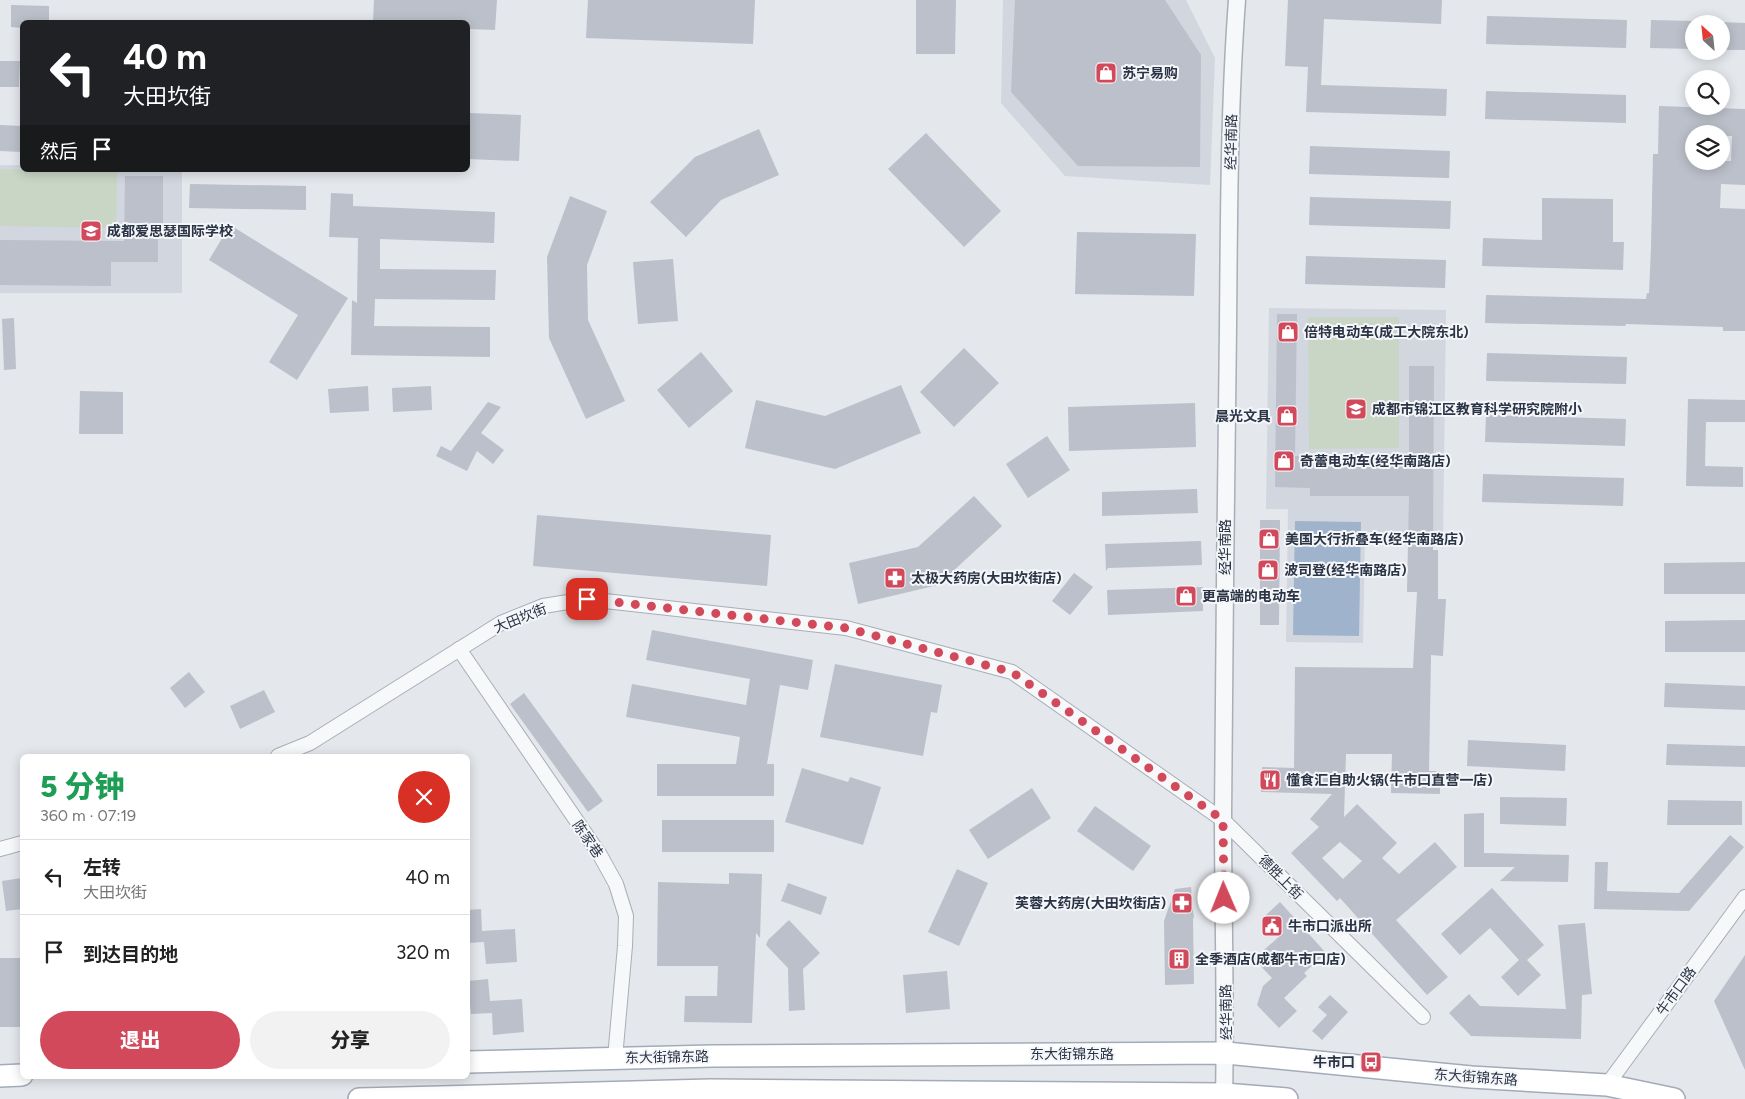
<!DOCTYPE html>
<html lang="zh">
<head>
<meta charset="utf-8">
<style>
  :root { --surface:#fff; --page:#f2f2f2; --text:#222; --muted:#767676; --line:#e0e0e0; --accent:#d1495b }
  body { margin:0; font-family:Figtree,"Noto Sans SC",sans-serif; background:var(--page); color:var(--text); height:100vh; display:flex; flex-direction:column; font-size:19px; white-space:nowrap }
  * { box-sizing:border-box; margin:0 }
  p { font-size:16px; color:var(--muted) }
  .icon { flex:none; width:28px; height:28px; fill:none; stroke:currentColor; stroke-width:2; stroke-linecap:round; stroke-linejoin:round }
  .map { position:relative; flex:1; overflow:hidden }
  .details { position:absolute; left:20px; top:754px; width:450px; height:325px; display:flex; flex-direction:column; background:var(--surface); border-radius:8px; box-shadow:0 2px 12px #0003 }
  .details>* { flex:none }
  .guide { position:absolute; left:20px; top:20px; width:450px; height:152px; border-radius:8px; box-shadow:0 2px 12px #0003; background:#202124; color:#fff; overflow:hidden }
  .needle { width:32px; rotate:333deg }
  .tools { position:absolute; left:1685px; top:15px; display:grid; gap:10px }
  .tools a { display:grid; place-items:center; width:45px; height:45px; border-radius:50%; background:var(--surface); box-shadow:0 2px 12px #0003; font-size:25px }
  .pin { position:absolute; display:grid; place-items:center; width:42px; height:42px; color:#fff; margin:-21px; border-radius:10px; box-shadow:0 2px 8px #0006 }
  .me { position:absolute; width:55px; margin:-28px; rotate:359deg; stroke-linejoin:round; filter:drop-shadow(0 0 4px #0008) }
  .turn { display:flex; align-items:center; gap:18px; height:105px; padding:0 20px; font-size:22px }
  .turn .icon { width:65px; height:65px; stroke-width:2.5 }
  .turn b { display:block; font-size:35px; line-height:42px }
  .then { display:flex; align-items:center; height:48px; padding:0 20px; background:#0003; gap:10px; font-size:19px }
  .round { display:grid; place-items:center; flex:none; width:52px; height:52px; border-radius:26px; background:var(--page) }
  .summary { display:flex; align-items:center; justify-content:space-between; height:85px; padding:0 20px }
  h1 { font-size:30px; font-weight:800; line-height:38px; color:#1e9e55 }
  .action { display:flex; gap:10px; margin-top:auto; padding:10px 20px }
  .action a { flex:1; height:58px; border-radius:30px; background:var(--accent); color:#fff; font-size:20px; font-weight:800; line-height:58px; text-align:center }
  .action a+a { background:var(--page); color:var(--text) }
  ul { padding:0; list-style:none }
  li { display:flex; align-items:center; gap:15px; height:75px; padding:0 20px; border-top:1px solid var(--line) }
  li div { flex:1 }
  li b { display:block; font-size:19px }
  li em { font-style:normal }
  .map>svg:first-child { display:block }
</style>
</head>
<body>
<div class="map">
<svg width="1745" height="1099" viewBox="0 0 1745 1099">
  <rect width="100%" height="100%" fill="#e4e7ec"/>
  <g fill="#d2d6de">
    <path d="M1003 0H1186L1215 58 1210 185 1065 176 1001 103Z"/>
    <path d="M0 165H22V170H182V293H0Z"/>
    <path d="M1269 308 1446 310 1443 539 1365 538 1363 643 1286 642 1288 509H1266Z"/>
  </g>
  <g fill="#c9d6c5">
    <path d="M0 169 117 171 116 228 0 226Z"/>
    <path d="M1308 317H1399V448L1309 449Z"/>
  </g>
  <path fill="#9fb4cc" d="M1295 521 1361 522 1359 636 1293 635Z"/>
  <g fill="#bbc0ca" fill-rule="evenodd">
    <path d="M374 0H497L495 30 468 29V22H373Z"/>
    <path d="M588 0H755L753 44 586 38Z"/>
    <path d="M916 0H956L955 54H916Z"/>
    <path d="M1015 0H1165L1201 55 1200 167 1078 166 1011 92Z"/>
    <path d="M1288 0H1442L1441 24 1324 19 1321 85 1447 89 1446 116 1306 112 1308 67 1285 66Z"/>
    <path d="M11 5 49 6V22H22V28L11 27Z"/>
    <path d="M1487 16 1627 20 1626 48 1486 44Z"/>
    <path d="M1651 20 1694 21V49L1650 48Z"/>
    <path d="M1721 22 1745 23V50H1721Z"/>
    <path d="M0 61H20L19 87H0Z"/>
    <path d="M1486 91 1626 95V123L1485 119Z"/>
    <path d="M1659 106 1745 109V185L1721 184 1720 208 1745 209V331H1723V327L1626 324 1625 326 1485 323 1486 295 1646 299 1647 293H1649L1651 247 1653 154H1658ZM1694 134H1721V136H1732L1731 161H1694Z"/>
    <path d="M468 113 521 115 519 161 468 159Z"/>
    <path d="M0 125 22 126V152L0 151Z"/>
    <path d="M759 129 779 175 721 200 686 237 650 202 695 157Z"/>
    <path d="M926 133 1001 211 964 247 888 169Z"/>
    <path d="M1310 146 1450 151 1449 178 1309 174Z"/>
    <path d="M125 176H163V228H158V262H111V286L0 285V240L124 241Z"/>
    <path d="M190 184 306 186V210L189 208Z"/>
    <path d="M331 193 353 194V206L495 212 494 243 380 239V269L496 270 495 300 375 299 374 326 490 327V357L351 355 352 300 357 303 358 238 329 237Z"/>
    <path d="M570 196 607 211 587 265 588 320 625 401 586 419 549 338 547 257Z"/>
    <path d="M1310 197 1451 201 1450 229 1309 225Z"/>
    <path d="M1542 198 1613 199V242H1624L1623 270 1482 266 1483 238 1542 240Z"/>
    <path d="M230 225 348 298 297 380 269 362 298 315 209 260Z"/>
    <path d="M1077 232 1196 234 1194 296 1075 294Z"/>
    <path d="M1306 256 1446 260 1445 288 1305 284Z"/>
    <path d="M673 259 678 321 638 324 633 262Z"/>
    <path d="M1277 314H1297L1295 456H1409V366H1434L1433 550H1438V599H1446L1443 656 1431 655 1429 771H1440V794L1391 793 1392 754H1346L1344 817 1357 804 1397 843 1382 858 1399 874 1435 842 1457 867 1396 920 1448 977 1427 995 1340 898 1337 901 1291 853 1319 827 1310 819 1332 794 1261 792 1262 767 1294 768 1295 667 1413 668 1417 592H1407L1409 496H1310V488L1275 487ZM1340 842 1362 861 1343 879 1322 858Z"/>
    <path d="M14 318 16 369 4 370 2 319Z"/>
    <path d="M964 348 999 383 954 427 920 392Z"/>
    <path d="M701 352 733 391 689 428 657 390Z"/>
    <path d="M1487 353 1627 357 1626 384 1486 381Z"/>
    <path d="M901 385 921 433 835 469 745 448 756 400 825 416Z"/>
    <path d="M368 386 369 411 330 413 328 389Z"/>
    <path d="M431 386 432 410 393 412 392 388Z"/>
    <path d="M80 391 123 392V434H79Z"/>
    <path d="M1688 399 1745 400V422H1706L1705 466 1743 467V487L1686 486Z"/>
    <path d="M488 402 501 407 481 433 504 450 493 464 477 451 467 471 436 456 441 446 451 451Z"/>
    <path d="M1195 403 1196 447 1069 451 1068 407Z"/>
    <path d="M1486 415 1626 419 1625 446 1485 442Z"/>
    <path d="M1047 436 1070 470 1028 498 1006 464Z"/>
    <path d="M1483 474 1624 478 1623 506 1482 502Z"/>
    <path d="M1197 489 1198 513 1102 516V492Z"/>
    <path d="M974 496 1002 526 938 585 858 604 849 563 918 547Z"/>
    <path d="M537 515 771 535 767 586 533 566Z"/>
    <path d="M1260 520H1280L1279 625H1260Z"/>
    <path d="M1201 541 1202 565 1108 568 1106 571 1105 544Z"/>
    <path d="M1745 562V594H1664V563Z"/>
    <path d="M1074 573 1093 587 1070 615 1052 601Z"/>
    <path d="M1203 587V611L1108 615 1107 590Z"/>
    <path d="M1745 620V652H1665V621Z"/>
    <path d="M652 630 813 660 808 690 780 685 767 764H774V796H657V764H736L740 737 626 717 632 684 746 705 750 679 646 660Z"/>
    <path d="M835 664 942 685 937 713 931 712 923 756 820 737Z"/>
    <path d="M189 672 205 692 185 708 170 688Z"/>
    <path d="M1665 683 1745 686V710L1664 707Z"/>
    <path d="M264 690 275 712 240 729 230 706Z"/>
    <path d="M524 693 603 801 588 812 510 704Z"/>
    <path d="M1468 740 1566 745 1565 771 1467 766Z"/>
    <path d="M1667 744 1745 746V767L1666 765Z"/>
    <path d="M802 768 848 782 850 777 881 787 863 845 785 822Z"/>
    <path d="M1032 788 1051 818 988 859 969 830Z"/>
    <path d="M1500 797 1567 798 1566 826 1500 824Z"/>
    <path d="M1668 800 1742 801V825H1667Z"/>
    <path d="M1095 806 1151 846 1133 871 1077 831Z"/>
    <path d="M1484 813V853L1569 855 1568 882 1500 881 1515 867H1464V814Z"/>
    <rect x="662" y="820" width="112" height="32"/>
    <path d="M1730 835 1744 847 1689 911 1594 909 1595 862H1608L1607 891 1679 893Z"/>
    <path d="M957 869 988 883 959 946 928 932Z"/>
    <path d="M729 873 762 874 760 938 756 933 752 1023 684 1022 685 996H717L718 966H657L658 882 729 884Z"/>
    <path d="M22 878V909L6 911 2 881Z"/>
    <path d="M788 883 827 897 821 915 781 901Z"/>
    <path d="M1191 887 1194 918H1193L1194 984 1165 985 1164 921 1175 889Z"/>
    <path d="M1492 888 1544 945 1527 960 1541 975 1518 996 1501 977 1519 960 1490 928 1460 955 1441 934Z"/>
    <path d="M1280 902 1326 953 1304 973 1307 976 1284 998 1297 1011 1279 1028 1257 1005 1263 986 1272 978 1254 959 1283 933 1266 915Z"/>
    <path d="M481 909 482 931 515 929 517 962 486 964 484 942 468 943V910Z"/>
    <path d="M789 920 820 953 803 969 805 1010 789 1011 788 968 766 945 768 940Z"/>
    <path d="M1585 923 1592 994 1582 995 1581 1039 1471 1036 1449 1013 1469 994 1480 1006 1566 1009 1558 925Z"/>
    <path d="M1745 955V1070L1714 1001Z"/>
    <rect x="0" y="958" width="22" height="69"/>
    <path d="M947 971 950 1009 906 1013 903 975Z"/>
    <path d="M488 979 490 1001 522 999 524 1032 493 1035 492 1013 471 1014 469 994H468V981Z"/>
    <path d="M1330 995 1348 1012 1322 1040 1312 1031 1327 1015 1318 1007Z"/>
  </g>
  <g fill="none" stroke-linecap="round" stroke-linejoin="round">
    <g stroke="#a9aeb7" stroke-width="16">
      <g id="minor">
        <path d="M459 649 600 855 616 884 626 916 625 946 615 1058"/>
        <path d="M278 756 310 743 501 623 543 606 587 599 846 628 1012 672 1223 820 1423 1017"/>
        <path d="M0 849 22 843"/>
        <path d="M1607 1085 1745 897"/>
      </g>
    </g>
    <g stroke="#a9aeb7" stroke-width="19">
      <path id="tertiary" d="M1224 1099C1226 1005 1223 911 1223 817 1224 653 1226 490 1228 326 1229 217 1229 108 1237 0"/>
    </g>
    <g stroke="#a3abb8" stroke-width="24">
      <g id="primary">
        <path d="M468 1062 713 1056 1226 1053 1471 1077 1607 1085 1674 1099"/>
        <path d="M0 1076 22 1075"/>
        <path d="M359 1099 711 1090 1224 1094 1287 1099"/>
      </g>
    </g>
    <use href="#minor" stroke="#f7f8fa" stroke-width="14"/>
    <use href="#tertiary" stroke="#f7f8fa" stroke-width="16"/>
    <use href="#primary" stroke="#fff" stroke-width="21"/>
  </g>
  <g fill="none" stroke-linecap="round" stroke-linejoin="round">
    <path stroke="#d1495b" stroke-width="9" stroke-dasharray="0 16.2" d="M587 599 846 628 1012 672 1223 820 1224 898"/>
  </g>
  <defs>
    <g id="shop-square" transform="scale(1.125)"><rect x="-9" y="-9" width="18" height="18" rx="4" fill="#d1495b" stroke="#f4f6f9"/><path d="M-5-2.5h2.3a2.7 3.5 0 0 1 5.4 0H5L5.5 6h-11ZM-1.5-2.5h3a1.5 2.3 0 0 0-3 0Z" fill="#fff"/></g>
    <g id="school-square" transform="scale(1.125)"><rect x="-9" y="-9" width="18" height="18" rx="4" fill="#d1495b" stroke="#f4f6f9"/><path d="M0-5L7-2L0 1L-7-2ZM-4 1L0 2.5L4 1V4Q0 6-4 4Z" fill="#fff"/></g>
    <g id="pharmacy-square" transform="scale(1.125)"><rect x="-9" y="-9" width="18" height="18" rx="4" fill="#d1495b" stroke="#f4f6f9"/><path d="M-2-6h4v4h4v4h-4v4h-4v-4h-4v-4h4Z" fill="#fff"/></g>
    <g id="restaurant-square" transform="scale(1.125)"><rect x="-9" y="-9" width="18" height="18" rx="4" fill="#d1495b" stroke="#f4f6f9"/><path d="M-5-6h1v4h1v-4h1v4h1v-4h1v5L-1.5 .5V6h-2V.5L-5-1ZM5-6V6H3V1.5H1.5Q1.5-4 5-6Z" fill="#fff"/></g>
    <g id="civic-square" transform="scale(1.125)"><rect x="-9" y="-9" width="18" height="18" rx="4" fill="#d1495b" stroke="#f4f6f9"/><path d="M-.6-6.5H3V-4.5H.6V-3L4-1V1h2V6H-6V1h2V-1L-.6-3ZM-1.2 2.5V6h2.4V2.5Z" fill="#fff"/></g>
    <g id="building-square" transform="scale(1.125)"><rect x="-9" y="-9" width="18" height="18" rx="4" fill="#d1495b" stroke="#f4f6f9"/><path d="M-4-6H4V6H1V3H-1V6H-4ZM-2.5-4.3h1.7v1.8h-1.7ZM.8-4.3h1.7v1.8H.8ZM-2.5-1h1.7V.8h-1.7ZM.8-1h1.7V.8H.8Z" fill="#fff"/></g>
    <g id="bus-square" transform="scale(1.125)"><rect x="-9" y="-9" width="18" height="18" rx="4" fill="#d1495b" stroke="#f4f6f9"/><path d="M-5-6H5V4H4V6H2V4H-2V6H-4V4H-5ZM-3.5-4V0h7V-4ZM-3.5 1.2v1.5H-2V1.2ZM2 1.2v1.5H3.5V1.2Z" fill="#fff"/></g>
  </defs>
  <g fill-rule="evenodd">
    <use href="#shop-square" x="1106" y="73"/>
    <use href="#school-square" x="91" y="231"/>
    <use href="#shop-square" x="1288" y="332"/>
    <use href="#school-square" x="1356" y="409"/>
    <use href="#shop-square" x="1287" y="416"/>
    <use href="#shop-square" x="1284" y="461"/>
    <use href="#shop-square" x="1269" y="539"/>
    <use href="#shop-square" x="1268" y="570"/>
    <use href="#pharmacy-square" x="895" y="578"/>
    <use href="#shop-square" x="1186" y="596"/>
    <use href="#restaurant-square" x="1270" y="780"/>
    <use href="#pharmacy-square" x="1182" y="903"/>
    <use href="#civic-square" x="1272" y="926"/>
    <use href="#building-square" x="1179" y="959"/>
    <use href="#bus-square" x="1371" y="1062"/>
  </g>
  <g text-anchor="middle" stroke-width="4" stroke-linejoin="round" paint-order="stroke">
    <g font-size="14" font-weight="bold" fill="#2b3445" stroke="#f4f6f9" text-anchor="start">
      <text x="1122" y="78">苏宁易购</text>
      <text x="107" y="236">成都爱思瑟国际学校</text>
      <text x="1304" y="337">倍特电动车(成工大院东北)</text>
      <text x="1372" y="414">成都市锦江区教育科学研究院附小</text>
      <text x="1271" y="421" text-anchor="end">晨光文具</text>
      <text x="1300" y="466">奇蕾电动车(经华南路店)</text>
      <text x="1285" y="544">美国大行折叠车(经华南路店)</text>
      <text x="1284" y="575">波司登(经华南路店)</text>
      <text x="911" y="583">太极大药房(大田坎街店)</text>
      <text x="1202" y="601">更高端的电动车</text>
      <text x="1286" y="785">懂食汇自助火锅(牛市口直营一店)</text>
      <text x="1166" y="908" text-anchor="end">芙蓉大药房(大田坎街店)</text>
      <text x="1288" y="931">牛市口派出所</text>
      <text x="1195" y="964">全季酒店(成都牛市口店)</text>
      <text x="1355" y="1067" text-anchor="end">牛市口</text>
    </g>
    <g font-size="14" fill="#2b3445" stroke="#f4f6f9">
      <text transform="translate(1231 142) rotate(-89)" y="5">经华南路</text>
      <text transform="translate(1225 547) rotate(-90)" y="5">经华南路</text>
      <text transform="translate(520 618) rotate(-22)" y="5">大田坎街</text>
      <text transform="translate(588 839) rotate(56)" y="5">陈家巷</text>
      <text transform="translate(1281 877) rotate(45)" y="5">德胜上街</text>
      <text transform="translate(1676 991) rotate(-54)" y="5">牛市口路</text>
      <text transform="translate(1226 1012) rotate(-91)" y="5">经华南路</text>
      <text x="1072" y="1059">东大街锦东路</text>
      <text transform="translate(667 1057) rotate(-1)" y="5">东大街锦东路</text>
      <text transform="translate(1476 1077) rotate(4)" y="5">东大街锦东路</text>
    </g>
  </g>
</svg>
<div class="tools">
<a><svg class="needle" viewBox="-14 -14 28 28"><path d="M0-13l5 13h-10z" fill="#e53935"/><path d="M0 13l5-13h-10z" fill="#767676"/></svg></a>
<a><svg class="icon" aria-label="search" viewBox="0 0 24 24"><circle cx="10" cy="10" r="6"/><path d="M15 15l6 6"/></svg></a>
<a><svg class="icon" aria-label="layers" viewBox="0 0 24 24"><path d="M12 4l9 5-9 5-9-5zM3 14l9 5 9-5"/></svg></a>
</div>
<div class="pin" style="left:587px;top:599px;background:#d93025"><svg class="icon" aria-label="arrive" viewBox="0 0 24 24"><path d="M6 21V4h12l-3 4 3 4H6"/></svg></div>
<svg class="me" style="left:1224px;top:898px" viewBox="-20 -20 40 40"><circle r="19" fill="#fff"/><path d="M0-13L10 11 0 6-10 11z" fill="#d1495b"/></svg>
<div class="guide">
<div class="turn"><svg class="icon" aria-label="left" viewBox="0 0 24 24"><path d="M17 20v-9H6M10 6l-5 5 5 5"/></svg><div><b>40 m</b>大田坎街</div></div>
<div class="then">然后<svg class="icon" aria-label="arrive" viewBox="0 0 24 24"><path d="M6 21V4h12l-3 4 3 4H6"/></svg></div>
</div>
<section class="details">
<div class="summary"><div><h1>5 分钟</h1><p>360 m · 07:19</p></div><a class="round" style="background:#d93025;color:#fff"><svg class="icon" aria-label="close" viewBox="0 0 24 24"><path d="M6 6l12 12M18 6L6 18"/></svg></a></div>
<ul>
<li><svg class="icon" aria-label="left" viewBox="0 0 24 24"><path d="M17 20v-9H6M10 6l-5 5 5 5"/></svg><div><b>左转</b><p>大田坎街</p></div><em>40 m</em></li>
<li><svg class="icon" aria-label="arrive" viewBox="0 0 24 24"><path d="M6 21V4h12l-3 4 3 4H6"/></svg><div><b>到达目的地</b></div><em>320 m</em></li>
</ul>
<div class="action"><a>退出</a><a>分享</a></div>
</section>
</div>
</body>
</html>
